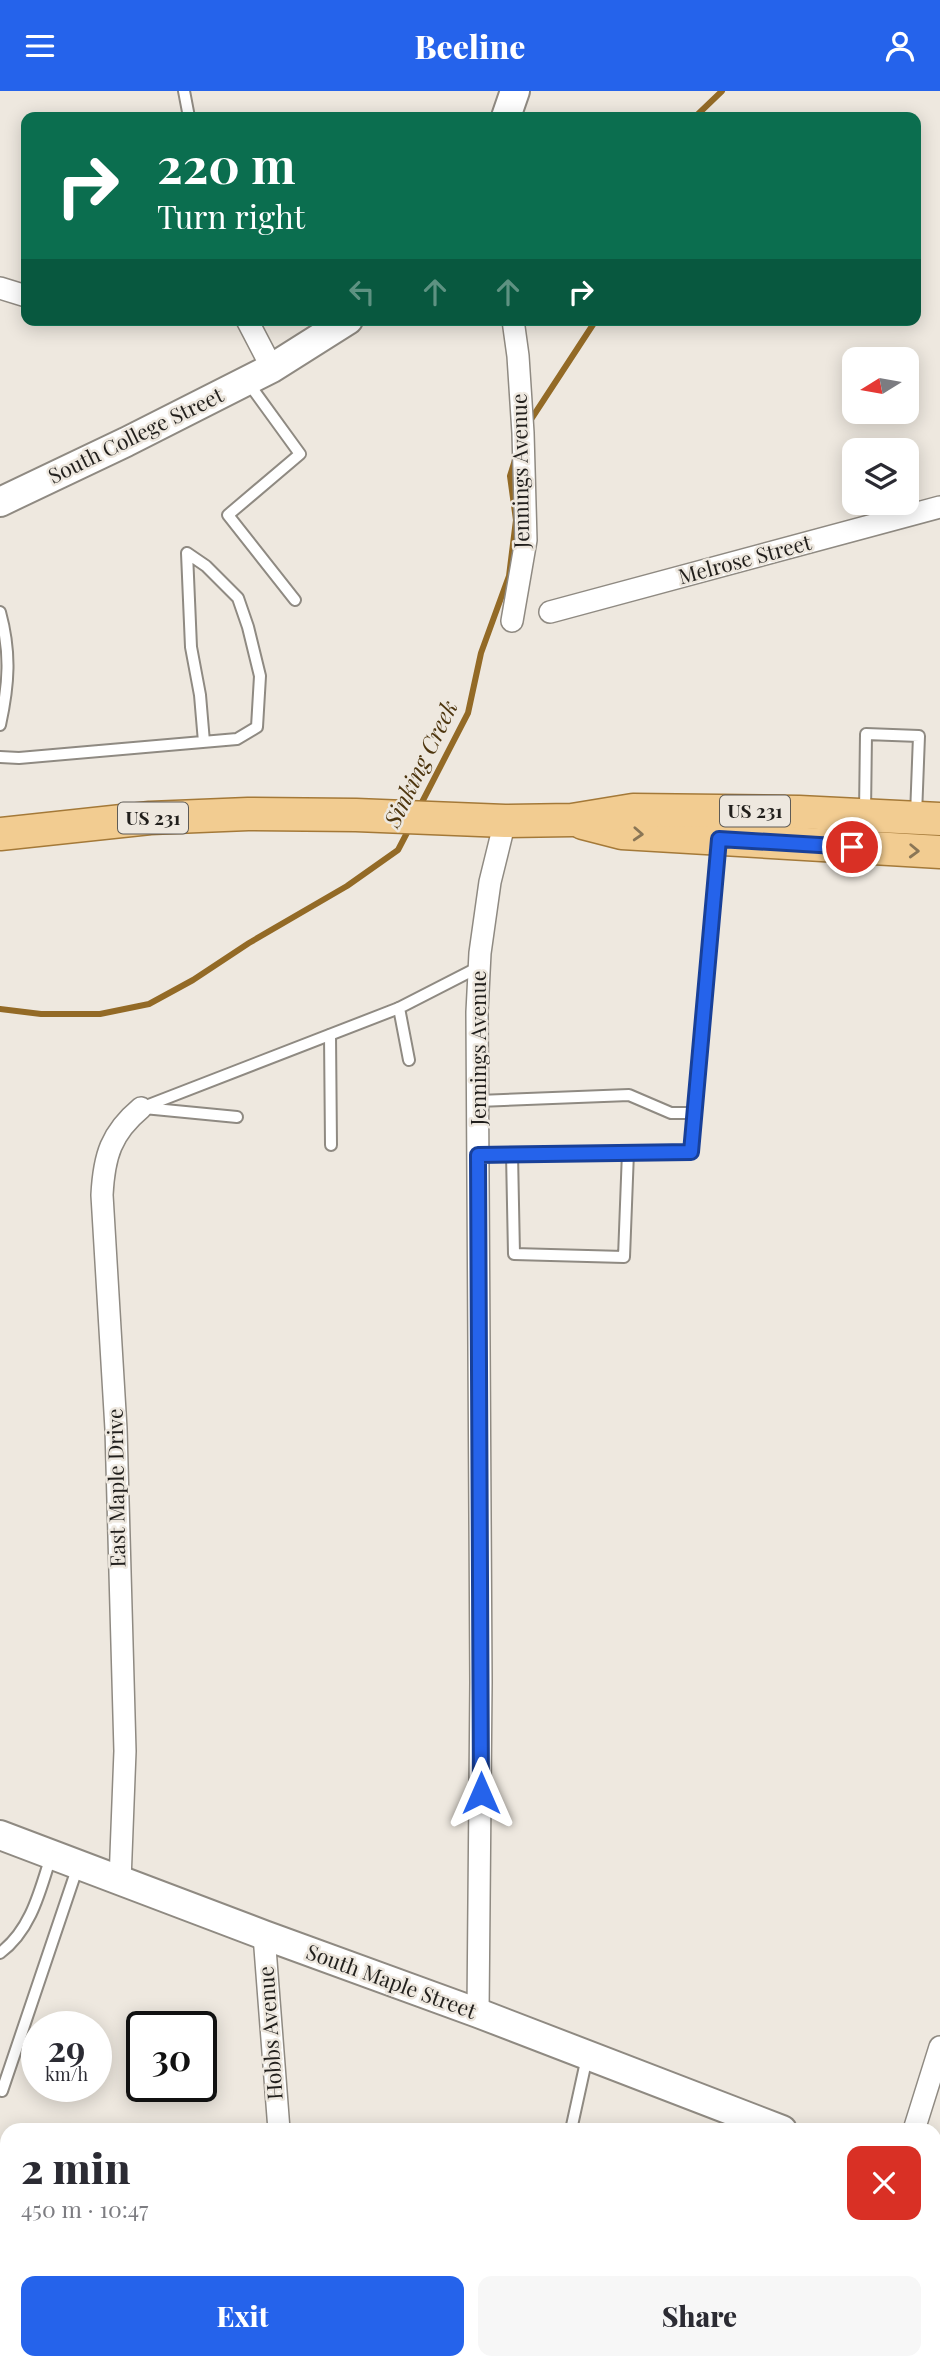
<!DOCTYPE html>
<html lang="en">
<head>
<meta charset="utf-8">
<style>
  :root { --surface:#fff; --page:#f7f7f7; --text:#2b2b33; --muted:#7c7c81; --accent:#2563eb }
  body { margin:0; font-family:"Playfair Display",serif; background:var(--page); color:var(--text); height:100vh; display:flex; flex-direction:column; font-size:26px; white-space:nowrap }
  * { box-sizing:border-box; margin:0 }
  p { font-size:23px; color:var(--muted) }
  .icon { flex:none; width:38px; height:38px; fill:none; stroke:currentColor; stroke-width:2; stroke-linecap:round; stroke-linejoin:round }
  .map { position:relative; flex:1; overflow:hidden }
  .details { position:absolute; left:0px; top:2032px; width:942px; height:247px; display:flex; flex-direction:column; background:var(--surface); border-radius:21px 21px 0 0; box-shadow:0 4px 18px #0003 }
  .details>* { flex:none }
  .guide { position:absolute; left:21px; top:21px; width:900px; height:214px; border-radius:14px; box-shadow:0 4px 18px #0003; background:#0b6e4f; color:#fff; overflow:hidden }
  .needle { width:46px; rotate:259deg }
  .buttons { position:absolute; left:842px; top:256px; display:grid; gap:14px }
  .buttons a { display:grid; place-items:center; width:77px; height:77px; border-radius:14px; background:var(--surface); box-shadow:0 4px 18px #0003; font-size:35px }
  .speed { position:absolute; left:21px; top:1920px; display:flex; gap:14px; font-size:35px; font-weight:700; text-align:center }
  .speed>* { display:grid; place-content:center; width:91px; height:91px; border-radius:50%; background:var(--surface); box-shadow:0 4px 18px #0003; line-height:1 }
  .speed small { font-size:18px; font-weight:400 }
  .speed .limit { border:4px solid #111; border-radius:10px; background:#fff; color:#111 }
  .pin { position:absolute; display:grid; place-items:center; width:60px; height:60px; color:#fff; margin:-30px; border:4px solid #fff; border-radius:50%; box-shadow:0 2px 7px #0007 }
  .me { position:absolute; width:77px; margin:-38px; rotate:0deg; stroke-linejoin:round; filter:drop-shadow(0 0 5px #0008) }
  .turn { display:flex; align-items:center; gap:24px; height:147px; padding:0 21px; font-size:32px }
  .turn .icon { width:91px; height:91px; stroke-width:2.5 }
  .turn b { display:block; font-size:49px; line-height:60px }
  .lanes { display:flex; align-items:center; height:66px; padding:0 21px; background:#0003; justify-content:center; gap:35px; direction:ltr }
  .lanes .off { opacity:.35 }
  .round { display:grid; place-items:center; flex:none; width:74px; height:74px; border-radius:14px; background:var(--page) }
  .headline { display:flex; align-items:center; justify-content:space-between; height:119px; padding:0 21px }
  h1 { font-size:42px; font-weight:800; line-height:52px }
  .action { display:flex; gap:14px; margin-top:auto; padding:14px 21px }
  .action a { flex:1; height:80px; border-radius:14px; background:var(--accent); color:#fff; font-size:28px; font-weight:800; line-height:80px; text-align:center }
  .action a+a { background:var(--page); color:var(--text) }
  header { display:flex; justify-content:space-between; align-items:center; height:91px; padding:0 21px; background:var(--accent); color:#fff; font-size:32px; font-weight:800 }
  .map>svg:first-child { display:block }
</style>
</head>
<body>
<header><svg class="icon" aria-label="menu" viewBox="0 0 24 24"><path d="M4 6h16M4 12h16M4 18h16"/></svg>Beeline<svg class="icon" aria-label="person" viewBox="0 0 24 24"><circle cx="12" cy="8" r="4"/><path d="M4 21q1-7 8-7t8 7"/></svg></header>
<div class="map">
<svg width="940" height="2278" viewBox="0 0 940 2278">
  <rect width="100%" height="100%" fill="#eee8df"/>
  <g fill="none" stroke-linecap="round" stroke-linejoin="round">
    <g stroke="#936a26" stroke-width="6">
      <path d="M695 26 722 0"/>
      <path d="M528 333 596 229"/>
      <path d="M419 717 468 622 481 562 509 485 516 429 510 385 515 369"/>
      <path d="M0 918 41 923H100L149 913 193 889 249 852 347 795 398 759 410 736"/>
    </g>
    <g stroke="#8f8a82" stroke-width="14">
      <g id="lane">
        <path d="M184 0 189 26"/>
        <path d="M247 290 300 363 228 424 295 509"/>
        <path d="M0 521C11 561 9 593 0 634"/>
        <path d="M0 666 19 667 237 648 257 636 260 585 248 536 238 507 206 475 187 462 191 556 200 604 204 651"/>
        <path d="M865 722 866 643 919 645 916 724"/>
        <path d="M330 944 331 1054"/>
        <path d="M409 969 399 917 479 876"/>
        <path d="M478 1010 629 1004 671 1022H694"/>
        <path d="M141 1017 399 917"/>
        <path d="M144 1017 237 1026"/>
        <path d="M512 1063 514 1163 624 1166 628 1061"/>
        <path d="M478 1064 691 1061 719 750"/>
        <path d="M0 1862C31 1839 40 1800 51 1765"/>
        <path d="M2 2000 78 1775"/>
        <path d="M571 2039 587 1966"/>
      </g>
    </g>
    <g stroke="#8f8a82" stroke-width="24">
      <g id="street">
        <path d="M0 197 26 205"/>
        <path d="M247 229 272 277"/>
        <path d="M550 521 940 416"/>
        <path d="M512 530 526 449 523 342 518 265 513 229"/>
        <path d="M120 1790 125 1660 116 1338 102 1104C104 1065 111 1042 141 1017"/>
        <path d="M264 1844 279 2039"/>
        <path d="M478 1922 481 1591 477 921 480 862 490 791 505 730"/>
        <path d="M914 2039 940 1956"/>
        <path d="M303 2272 304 2278"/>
        <path d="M805 2278 806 2272"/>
      </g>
    </g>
    <g stroke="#8f8a82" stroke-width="32">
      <g id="secondary">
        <path d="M506 26 515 0"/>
        <path d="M0 411 126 351 272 277 348 229"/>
        <path d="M0 1744 264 1844 478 1922 782 2039"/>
        <path d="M934 2095 940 2097"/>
      </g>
    </g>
    <g stroke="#a47938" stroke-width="35">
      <g id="primary">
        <path d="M583 732 622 742 940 761"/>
        <path d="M0 743 150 727 248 723 356 724 505 730 572 729 633 719 799 721 940 728"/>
      </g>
    </g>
    <use href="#lane" stroke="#fff" stroke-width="10"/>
    <use href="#street" stroke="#fff" stroke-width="21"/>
    <use href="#secondary" stroke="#fff" stroke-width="28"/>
    <use href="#primary" stroke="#f2cc91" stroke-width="32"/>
  </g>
  <defs><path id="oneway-chevron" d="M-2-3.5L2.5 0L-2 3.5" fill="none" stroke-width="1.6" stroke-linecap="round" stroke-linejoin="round" transform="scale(1.75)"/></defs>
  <g stroke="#8a7656">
    <use href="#oneway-chevron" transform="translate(638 743) rotate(3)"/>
    <use href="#oneway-chevron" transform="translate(914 760) rotate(2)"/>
  </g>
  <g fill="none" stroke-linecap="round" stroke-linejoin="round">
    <g stroke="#184099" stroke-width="18">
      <path id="route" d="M481 1702 478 1064 691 1061 719 748 852 756"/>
    </g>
    <use href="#route" stroke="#2563eb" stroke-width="12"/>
  </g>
  <g text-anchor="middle" stroke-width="5" stroke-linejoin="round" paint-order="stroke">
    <g fill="#eee8df" stroke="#5e5b56" stroke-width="2">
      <rect x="720" y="704.5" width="70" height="31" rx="5"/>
      <rect x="118" y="711.5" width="70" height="31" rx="5"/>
    </g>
    <g font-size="19" font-weight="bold" fill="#211f1c">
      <text x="755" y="727">US 231</text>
      <text x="153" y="734">US 231</text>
    </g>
    <g font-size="21" fill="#211f1c" stroke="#eee8df">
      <text transform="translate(136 345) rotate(-26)" y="7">South College Street</text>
      <text transform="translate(521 380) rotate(-91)" y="7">Jennings Avenue</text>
      <text transform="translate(745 469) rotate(-15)" y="7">Melrose Street</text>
      <text transform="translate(479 957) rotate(-90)" y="7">Jennings Avenue</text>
      <text transform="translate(117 1397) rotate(-91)" y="7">East Maple Drive</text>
      <text transform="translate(391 1891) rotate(20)" y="7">South Maple Street</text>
      <text transform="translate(271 1942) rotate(-94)" y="7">Hobbs Avenue</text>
    </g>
    <g font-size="23" font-style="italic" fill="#4e360f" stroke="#eee8df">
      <text transform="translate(421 673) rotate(-64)" y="8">Sinking Creek</text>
    </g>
  </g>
</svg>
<div class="buttons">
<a><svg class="needle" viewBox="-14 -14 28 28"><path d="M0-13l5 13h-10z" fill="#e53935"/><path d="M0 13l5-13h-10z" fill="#7c7c81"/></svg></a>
<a><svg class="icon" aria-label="layers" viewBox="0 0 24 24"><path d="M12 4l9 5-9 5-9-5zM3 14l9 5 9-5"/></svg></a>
</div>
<div class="speed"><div>29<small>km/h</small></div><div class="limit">30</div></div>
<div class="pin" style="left:852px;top:756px;background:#d93025"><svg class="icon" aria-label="arrive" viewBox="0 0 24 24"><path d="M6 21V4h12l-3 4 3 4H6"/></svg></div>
<svg class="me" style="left:481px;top:1702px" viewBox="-20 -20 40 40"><path d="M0-17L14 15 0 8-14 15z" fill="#2563eb" stroke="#fff" stroke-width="4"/></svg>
<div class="guide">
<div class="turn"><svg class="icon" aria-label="right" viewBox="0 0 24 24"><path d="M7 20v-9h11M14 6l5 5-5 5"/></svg><div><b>220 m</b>Turn right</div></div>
<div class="lanes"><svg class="icon off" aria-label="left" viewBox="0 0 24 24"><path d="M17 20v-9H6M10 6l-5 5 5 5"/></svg><svg class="icon off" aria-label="ahead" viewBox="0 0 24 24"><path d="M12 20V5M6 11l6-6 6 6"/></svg><svg class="icon off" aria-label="ahead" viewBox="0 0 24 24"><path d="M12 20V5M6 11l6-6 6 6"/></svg><svg class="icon" aria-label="right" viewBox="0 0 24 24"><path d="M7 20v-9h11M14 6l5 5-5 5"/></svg></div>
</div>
<section class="details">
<div class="headline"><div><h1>2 min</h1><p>450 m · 10:47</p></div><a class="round" style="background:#d93025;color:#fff"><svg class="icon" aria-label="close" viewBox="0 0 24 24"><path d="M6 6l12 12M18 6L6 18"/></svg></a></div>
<div class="action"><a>Exit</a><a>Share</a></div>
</section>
</div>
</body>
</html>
